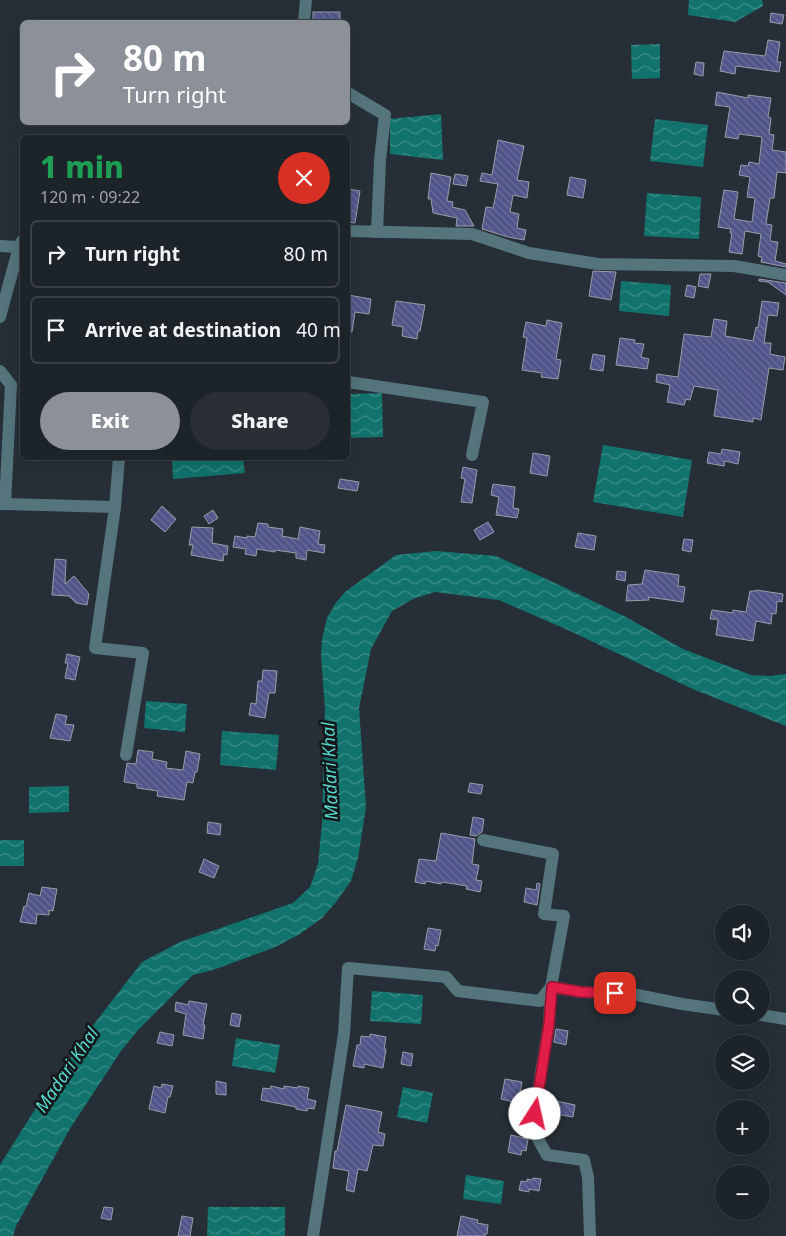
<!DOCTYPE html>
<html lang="en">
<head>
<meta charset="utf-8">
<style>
  :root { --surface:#1c2329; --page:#292f35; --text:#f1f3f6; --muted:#a0a4a8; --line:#3a4046; --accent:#8c9099 }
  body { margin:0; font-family:"Noto Sans",sans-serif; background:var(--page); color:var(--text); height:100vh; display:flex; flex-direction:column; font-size:19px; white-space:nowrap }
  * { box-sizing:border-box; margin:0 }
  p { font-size:16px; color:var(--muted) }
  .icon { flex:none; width:28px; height:28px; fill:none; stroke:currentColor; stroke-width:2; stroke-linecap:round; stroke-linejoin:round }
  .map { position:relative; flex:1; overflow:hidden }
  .sheet { position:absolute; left:20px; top:135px; width:330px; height:325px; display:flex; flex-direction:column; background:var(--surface); border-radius:8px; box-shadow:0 5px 20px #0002,0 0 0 1px var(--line) }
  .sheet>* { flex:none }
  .banner { position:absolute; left:20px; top:20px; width:330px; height:105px; border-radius:8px; box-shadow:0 5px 20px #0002,0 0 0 1px var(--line); background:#8c9099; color:#fff; overflow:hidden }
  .controls { position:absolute; left:715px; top:905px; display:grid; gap:10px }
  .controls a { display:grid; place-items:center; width:55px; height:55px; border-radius:50%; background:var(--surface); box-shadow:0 5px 20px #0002,0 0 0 1px var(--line); font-size:25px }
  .pin { position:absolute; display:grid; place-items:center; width:42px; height:42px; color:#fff; margin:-21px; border-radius:10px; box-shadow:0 2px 8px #0006 }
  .me { position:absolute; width:55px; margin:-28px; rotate:10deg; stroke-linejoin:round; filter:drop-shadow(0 0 4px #0008) }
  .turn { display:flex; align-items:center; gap:18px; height:105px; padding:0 20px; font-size:22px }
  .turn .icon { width:65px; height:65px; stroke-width:2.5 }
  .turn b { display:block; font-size:35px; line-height:42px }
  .round { display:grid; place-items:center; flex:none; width:52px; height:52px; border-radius:26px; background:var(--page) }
  .headline { display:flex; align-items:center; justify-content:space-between; height:85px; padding:0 20px }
  h1 { font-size:30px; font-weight:800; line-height:38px; color:#1e9e55 }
  .button { display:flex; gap:10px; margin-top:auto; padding:10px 20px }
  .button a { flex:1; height:58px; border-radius:30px; background:var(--accent); color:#fff; font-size:20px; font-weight:800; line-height:58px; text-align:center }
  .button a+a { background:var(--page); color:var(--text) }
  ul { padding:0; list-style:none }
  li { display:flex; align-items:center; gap:15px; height:68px; margin:0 10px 8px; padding:0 10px; border:2px solid var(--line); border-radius:8px }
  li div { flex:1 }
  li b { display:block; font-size:19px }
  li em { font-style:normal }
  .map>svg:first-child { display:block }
</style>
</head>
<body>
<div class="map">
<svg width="786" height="1236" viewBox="0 0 786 1236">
  <defs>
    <pattern id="water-waves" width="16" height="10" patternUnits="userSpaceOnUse" patternTransform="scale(1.25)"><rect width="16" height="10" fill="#11736c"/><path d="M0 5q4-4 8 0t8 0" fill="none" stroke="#3f8d88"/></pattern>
    <pattern id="building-back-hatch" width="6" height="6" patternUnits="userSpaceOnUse" patternTransform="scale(1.25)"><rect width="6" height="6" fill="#505689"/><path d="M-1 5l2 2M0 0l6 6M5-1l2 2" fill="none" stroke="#696e9a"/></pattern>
  </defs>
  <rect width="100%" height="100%" fill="#262f37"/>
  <g fill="url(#water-waves)">
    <path d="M689 0H762L763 6 735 22 688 15Z"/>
    <path d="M660 44V78L632 79 631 45Z"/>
    <path d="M441 114 443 160 390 154V119Z"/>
    <path d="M655 119 708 125 703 167 650 161Z"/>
    <path d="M647 193 701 197 699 239 644 236Z"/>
    <path d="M621 281 671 285 669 316 619 311Z"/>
    <path d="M382 393 383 437 348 438V394Z"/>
    <path d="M603 445 692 460 683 517 593 502Z"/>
    <path d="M172 458H243L245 473 173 479Z"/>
    <path d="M436 551 496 556 557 584 624 616 683 649 751 675 770 676 786 674V726L695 690 570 631 499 600 435 592 413 599 392 611 371 649 359 708 366 807 358 858 351 881 336 902 322 918 300 934 273 948 213 970 193 975 138 1030 121 1051 71 1127 16 1226 13 1236H0V1165L32 1114 91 1028 142 962 180 942 293 903 310 887 318 864 322 824 325 709 321 656 322 639 327 618 335 604 345 592 396 555Z"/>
    <path d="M146 701 187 704 185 732 144 728Z"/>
    <path d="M222 731 279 735 276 770 220 765Z"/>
    <path d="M69 786V812L29 813V787Z"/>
    <rect x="0" y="840" width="24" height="26"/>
    <path d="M372 991 423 995 421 1024 370 1021Z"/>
    <path d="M236 1038 280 1045 275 1073 232 1066Z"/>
    <path d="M403 1087 433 1093 427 1123 397 1117Z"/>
    <path d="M466 1175 504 1181 501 1204 463 1199Z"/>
    <path d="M208 1207H285V1236H207Z"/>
  </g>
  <g fill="url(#building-back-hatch)" stroke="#9a9ca9">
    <rect x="313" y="12" width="27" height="10"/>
    <path d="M771 13 784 15 782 24 770 22Z"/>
    <path d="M768 40 780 42 777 62H781L779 72 736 66 735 74 720 71 724 51 765 56Z"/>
    <path d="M696 62 704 63 703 76 694 74Z"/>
    <path d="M717 92 748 98V95L771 98 768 117 771 118 769 134 774 135 772 150 786 152V173L777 172 774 198H770L766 224 772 225 770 241 778 242 775 261 786 264V267L761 262 762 257 758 256 761 234 745 231 742 254 729 252 732 233H730L731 229 718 227 724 190 738 192 734 219 752 222 755 198 747 197 750 177 739 175 741 165 748 166 749 162 759 164 762 137 739 134 738 139 725 137 730 107 715 105Z"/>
    <path d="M498 140 524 146 517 180 529 182 527 198 513 195 510 212 519 214 517 228 526 230 524 240 508 237 482 229 486 207 493 208 498 184 480 181 482 173 492 175Z"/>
    <path d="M431 173 451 177 447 201 453 202 452 207 465 210 474 226H456L457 218 433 213 431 199H428Z"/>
    <path d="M455 174 468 176 466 186 453 184Z"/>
    <path d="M570 177 586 180 583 198 567 195Z"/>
    <path d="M348 189 360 191 355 223 348 222Z"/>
    <path d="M593 271 616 272 611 300 589 296Z"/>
    <path d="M700 274H711L708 288 698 286Z"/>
    <path d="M759 279 786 283V295L768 282 759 281Z"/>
    <path d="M687 285 696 287 694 298 685 296Z"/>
    <path d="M348 295 371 299 369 314 355 312 352 332 348 331Z"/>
    <path d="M396 301 425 305 420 331H418L417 339 402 336 403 327 392 325Z"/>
    <path d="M762 301 779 303 777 316 768 315 764 343H771L770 354 785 357 783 370 769 368 761 420 753 418V422L714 416 718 390 694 386 690 400 686 399 684 405 667 402 670 385 656 382 657 374 678 377 684 334 711 337 714 319 727 321 725 336 753 341 756 327 758 328Z"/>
    <path d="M547 320 562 323 556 359 561 360 558 379 541 377 542 373 522 370 527 338 523 337 526 322 546 326Z"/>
    <path d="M620 338 635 340 634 343 644 344 641 357 649 359 647 369 616 365Z"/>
    <path d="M593 354 605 356 603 371 590 369Z"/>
    <path d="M722 449 740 452 738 464 725 461 724 466 707 463 709 452 721 454Z"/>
    <path d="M533 453 550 456 547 476 530 473Z"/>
    <path d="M463 467 477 470 472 503 461 502 465 479 461 478Z"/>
    <path d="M340 479 359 482 357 491 338 488Z"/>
    <path d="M493 484 515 487 513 508 519 509 517 518 496 515 499 497 491 495Z"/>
    <path d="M162 506 176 519 165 532 151 520Z"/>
    <path d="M213 510 218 518 209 524 204 516Z"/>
    <path d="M488 522 494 532 480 540 474 530Z"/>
    <path d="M258 523 268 524V527L283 529 282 536 298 539 300 527 320 531 318 544 325 545 324 553 307 550 306 560 296 558V553L275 550V552L257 549 256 556 245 554 246 549 233 547 235 536 247 538V536L255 537Z"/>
    <path d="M192 527 213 528 212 543 228 546 227 555 224 554 223 561 191 555 193 545H189Z"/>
    <path d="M578 533 596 536 594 550 575 547Z"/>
    <path d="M684 539 693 540 691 552 682 550Z"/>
    <path d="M55 559 66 560 65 584 74 576 89 594 87 605 76 603 69 596 52 595Z"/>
    <path d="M645 570 679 575 678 586 685 587 683 602 648 597 649 600 626 601 628 585 642 584Z"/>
    <path d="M617 571 626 572 625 581 616 579Z"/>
    <path d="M756 590 783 594 782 602 777 601 776 614 772 613 771 624 756 621 753 641 716 635 718 621 717 619H710L712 610 733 613V610L746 612 750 591H756Z"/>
    <path d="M67 654 80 657 75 680 65 678 68 663H65Z"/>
    <path d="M263 670 277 671 275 693H269L265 718 249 715 251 703 256 704 258 681H262Z"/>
    <path d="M56 714 67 716 65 724 74 725 70 741 50 738Z"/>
    <path d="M138 750 153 752 152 759 167 762 166 768 183 770 186 751 200 754 197 772H195L193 783 187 782 184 800 157 796 158 791 137 788V784L124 782 127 763 136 764Z"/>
    <path d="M470 783 483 785 481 794 468 792Z"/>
    <path d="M473 817 484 819 482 832 476 836 470 835Z"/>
    <path d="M208 822 221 824 220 835 207 833Z"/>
    <path d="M441 833 475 839 472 864 479 865 476 880 482 881 480 892 466 889 467 886 442 882 441 884 426 881 425 884 415 882 419 859 436 861Z"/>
    <path d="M204 859 219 866 214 878 199 872Z"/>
    <path d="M537 883 540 884 537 905 524 902 526 888 536 890Z"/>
    <path d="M42 887 57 889 53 911 49 910V915L37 914 36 924 20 922 24 906 26 907 29 893 40 896Z"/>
    <path d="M428 928 441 930 438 946 436 945 435 951 424 949Z"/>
    <path d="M189 1001 207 1004 203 1025H205L203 1039 183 1035 186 1014 175 1011 176 1002 188 1005Z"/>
    <path d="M232 1013 241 1015 239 1027 230 1025Z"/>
    <path d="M556 1029 568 1031 566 1045 554 1042Z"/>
    <path d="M160 1032 174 1035 172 1046 157 1043Z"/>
    <path d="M370 1034 386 1037 384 1049H386L383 1068 364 1064V1068L353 1066 357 1045H360L361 1036 370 1037Z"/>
    <path d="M403 1052 413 1054 411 1066 401 1064Z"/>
    <path d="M505 1079 522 1082 518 1103 501 1099Z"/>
    <path d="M216 1081 226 1083V1095L216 1094Z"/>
    <path d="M162 1084 173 1086 170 1097H168L165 1113 149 1109 154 1086 161 1088Z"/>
    <path d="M271 1086 284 1089V1086L298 1088V1086L309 1088 307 1099 316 1101 314 1109 308 1108 307 1111 296 1109V1107L261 1100 263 1088 270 1089Z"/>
    <path d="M547 1099 575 1105 573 1117 544 1112Z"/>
    <path d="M346 1105 382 1112 378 1132 385 1134 383 1146 373 1145 367 1171 358 1169 354 1192 346 1190 349 1171 333 1168 335 1151H337Z"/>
    <path d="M511 1135 528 1139 526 1151 522 1150 521 1155 508 1152Z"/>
    <path d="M533 1178 541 1179 539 1191 529 1189V1192L519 1190 521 1181 527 1182V1179L532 1180Z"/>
    <path d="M104 1207 113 1208 111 1220 101 1218Z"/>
    <path d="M182 1216 193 1218 190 1236H178Z"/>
    <path d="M461 1216 478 1220 477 1223 488 1225 487 1234H485V1236H457Z"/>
  </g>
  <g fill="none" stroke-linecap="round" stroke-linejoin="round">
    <g stroke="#55747c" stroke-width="12">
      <path d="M304 22 306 0"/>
      <path d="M348 93 385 115 380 160 377 232"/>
      <path d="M348 231 472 234 529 253 598 264 734 266 786 275"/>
      <path d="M0 246 19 247 22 241"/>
      <path d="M0 317 19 247"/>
      <path d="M0 371 11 385 5 504H0"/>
      <path d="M348 382 483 402 472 455"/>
      <path d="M5 504 115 507 95 648 143 653 126 755"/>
      <path d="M115 507 119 458"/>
      <path d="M761 1015 786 1019"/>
      <path d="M313 1236 344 1034 348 968 446 977 458 991 540 1001 551 987 564 916 544 914 553 854 483 840"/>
      <path d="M590 1236 588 1177 584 1160 547 1155 532 1128 549 1024 551 987 581 992 632 994 682 1004 724 1010"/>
    </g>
  </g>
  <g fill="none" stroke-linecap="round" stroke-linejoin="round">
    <g stroke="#92132f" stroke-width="12">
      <path id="route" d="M535 1114 549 1024 552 987 581 992 615 993"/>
    </g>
    <use href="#route" stroke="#e11d48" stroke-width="9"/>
  </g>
  <g text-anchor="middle" stroke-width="5" stroke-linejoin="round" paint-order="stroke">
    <g font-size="18" font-style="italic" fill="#57d8cd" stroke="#13161a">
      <text transform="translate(330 771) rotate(-92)" y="6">Madari Khal</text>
      <text transform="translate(67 1070) rotate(-56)" y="6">Madari Khal</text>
    </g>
  </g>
</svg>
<div class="controls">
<a><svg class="icon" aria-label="sound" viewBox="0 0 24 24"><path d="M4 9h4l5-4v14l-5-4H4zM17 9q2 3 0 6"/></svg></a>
<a><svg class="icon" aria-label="search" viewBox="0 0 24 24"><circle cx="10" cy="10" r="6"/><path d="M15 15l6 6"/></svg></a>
<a><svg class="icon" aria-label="layers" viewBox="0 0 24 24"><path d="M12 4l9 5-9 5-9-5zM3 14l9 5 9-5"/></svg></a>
<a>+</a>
<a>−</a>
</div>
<div class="pin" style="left:615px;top:993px;background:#d93025"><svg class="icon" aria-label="arrive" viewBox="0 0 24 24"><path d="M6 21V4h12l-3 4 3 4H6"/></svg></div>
<svg class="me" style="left:535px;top:1114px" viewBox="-20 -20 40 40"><circle r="19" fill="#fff"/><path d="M0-13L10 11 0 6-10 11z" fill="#e11d48"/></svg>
<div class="banner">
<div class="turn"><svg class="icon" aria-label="right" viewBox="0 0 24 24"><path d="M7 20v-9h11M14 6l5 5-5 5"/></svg><div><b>80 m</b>Turn right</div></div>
</div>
<section class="sheet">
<div class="headline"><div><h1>1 min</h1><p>120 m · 09:22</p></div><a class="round" style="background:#d93025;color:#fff"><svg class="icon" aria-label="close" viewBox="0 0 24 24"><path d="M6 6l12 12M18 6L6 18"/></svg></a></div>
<ul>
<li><svg class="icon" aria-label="right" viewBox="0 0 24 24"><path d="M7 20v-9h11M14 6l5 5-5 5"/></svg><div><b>Turn right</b></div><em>80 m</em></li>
<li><svg class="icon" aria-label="arrive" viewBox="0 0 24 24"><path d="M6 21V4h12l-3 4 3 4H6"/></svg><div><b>Arrive at destination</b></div><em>40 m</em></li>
</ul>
<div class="button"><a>Exit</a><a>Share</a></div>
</section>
</div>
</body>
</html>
